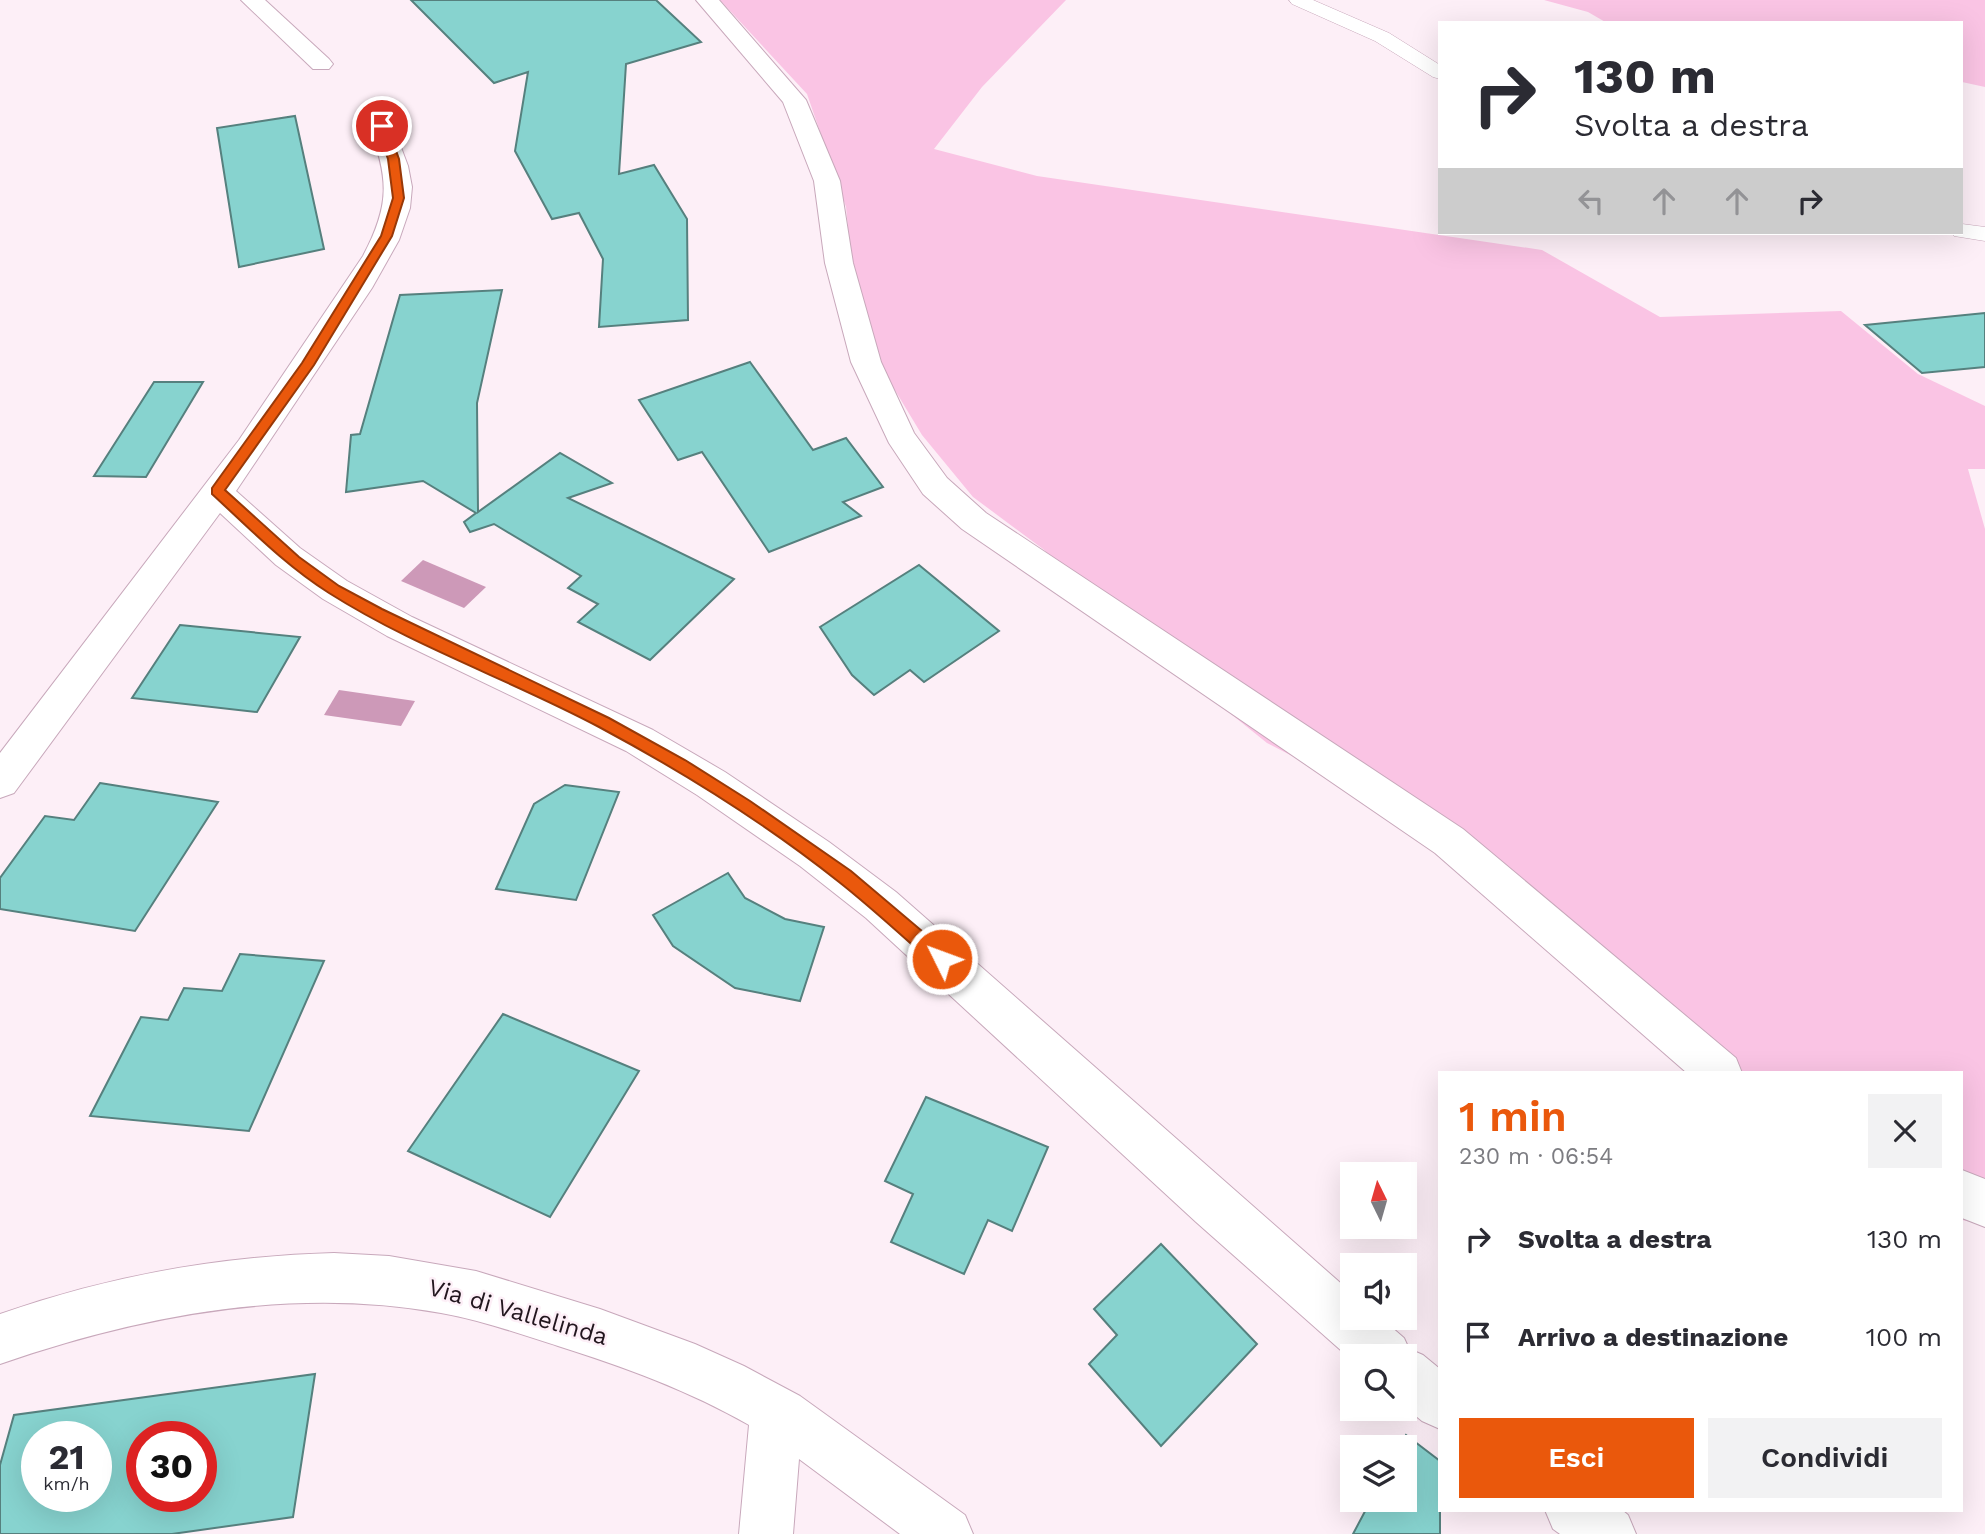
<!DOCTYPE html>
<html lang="it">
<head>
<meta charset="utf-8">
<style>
  :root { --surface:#fff; --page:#f2f2f3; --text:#2b2b33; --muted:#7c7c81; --accent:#ea580c }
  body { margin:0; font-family:"Work Sans",sans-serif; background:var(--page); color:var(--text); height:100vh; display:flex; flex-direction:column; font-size:26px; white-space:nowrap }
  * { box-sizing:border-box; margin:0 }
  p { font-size:23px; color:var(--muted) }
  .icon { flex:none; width:38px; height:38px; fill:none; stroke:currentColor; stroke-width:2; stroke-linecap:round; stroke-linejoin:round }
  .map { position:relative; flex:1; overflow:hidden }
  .sheet { position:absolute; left:1438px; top:1071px; width:525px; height:441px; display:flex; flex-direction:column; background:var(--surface); border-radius:0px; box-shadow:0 7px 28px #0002 }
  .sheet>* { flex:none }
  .hud { position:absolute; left:1438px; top:21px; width:525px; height:214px; border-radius:0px; box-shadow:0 7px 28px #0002; background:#fff; color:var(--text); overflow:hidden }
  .needle { width:46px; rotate:355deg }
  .tools { position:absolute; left:1340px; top:1162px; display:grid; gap:14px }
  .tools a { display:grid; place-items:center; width:77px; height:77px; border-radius:0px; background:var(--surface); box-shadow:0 7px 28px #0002; font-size:35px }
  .speed { position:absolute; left:21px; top:1421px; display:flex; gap:14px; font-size:35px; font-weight:700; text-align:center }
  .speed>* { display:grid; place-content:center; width:91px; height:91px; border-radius:50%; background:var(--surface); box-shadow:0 7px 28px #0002; line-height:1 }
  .speed small { font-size:18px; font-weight:400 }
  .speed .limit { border:10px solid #d22; background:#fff; color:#111 }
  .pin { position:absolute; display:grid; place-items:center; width:60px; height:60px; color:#fff; margin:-30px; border:4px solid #fff; border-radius:50%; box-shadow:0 2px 7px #0007 }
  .me { position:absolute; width:77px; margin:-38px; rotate:312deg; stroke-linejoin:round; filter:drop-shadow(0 0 5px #0008) }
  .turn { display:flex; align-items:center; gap:24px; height:147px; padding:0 21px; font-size:32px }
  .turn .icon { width:91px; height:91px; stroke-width:2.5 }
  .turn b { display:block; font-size:49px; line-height:60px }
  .lanes { display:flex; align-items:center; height:66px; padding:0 21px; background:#0003; justify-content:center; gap:35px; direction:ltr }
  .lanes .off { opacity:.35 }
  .round { display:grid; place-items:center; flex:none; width:74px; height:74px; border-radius:0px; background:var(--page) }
  .overview { display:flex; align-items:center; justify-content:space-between; height:119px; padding:0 21px }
  h1 { font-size:42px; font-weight:600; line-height:52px; color:var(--accent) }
  .cta { display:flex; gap:14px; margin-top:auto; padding:14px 21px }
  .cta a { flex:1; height:80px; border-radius:0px; background:var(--accent); color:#fff; font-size:28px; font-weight:600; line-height:80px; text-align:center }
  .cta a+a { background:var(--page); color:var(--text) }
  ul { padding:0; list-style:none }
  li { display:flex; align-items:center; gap:21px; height:98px; padding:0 21px }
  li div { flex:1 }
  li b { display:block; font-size:26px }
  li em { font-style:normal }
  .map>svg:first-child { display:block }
</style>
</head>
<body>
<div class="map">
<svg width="1985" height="1534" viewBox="0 0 1985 1534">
  <rect width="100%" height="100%" fill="#fdeff7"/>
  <g fill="#fac4e4">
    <path d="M720 0H1066L982 87 934 149 1037 176 1542 250 1660 317 1841 311 1918 374 1985 406V469H1968L1985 529V1225L1962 1220V1073H1738L1460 843 1267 743 1149 648 1043 549 973 497 922 435 872 352 854 292 846 207 807 94Z"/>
    <path d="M1544 0H1985V87L1962 82V23H1607L1588 12Z"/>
  </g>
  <g fill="#cd99b8">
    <path d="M423 560 486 587 464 608 401 581Z"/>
    <path d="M339 690 415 701 401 726 324 715Z"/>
  </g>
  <g fill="#87d3cf" stroke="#56807e" stroke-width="2" fill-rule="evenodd">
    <path d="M411 0H656L701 42 626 64 619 174 654 165 687 219 688 320 599 327 603 259 579 213 552 219 515 151 528 72 494 83Z"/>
    <path d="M295 116 324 249 239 267 217 128Z"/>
    <path d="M502 290 477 403 478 512 560 453 612 483 568 498 734 579 650 660 578 622 598 604 568 588 581 576 494 524 470 532 464 522 476 513 423 481 346 492 351 435 360 434 400 295Z"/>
    <path d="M1985 313V367L1922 373 1865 325Z"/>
    <path d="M750 362 813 450 846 438 883 487 843 502 861 516 769 552 702 452 678 460 639 400Z"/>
    <path d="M154 382H203L146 477 94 476Z"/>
    <path d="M919 565 999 631 924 682 910 670 874 695 852 675 820 627Z"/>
    <path d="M180 625 300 637 257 712 132 698Z"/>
    <path d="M100 783 218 802 135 931 0 909V878L45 816 74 820Z"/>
    <path d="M565 785 619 792 576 900 496 889 534 804Z"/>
    <path d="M728 873 745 898 785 919 824 927 800 1001 735 988 673 946 653 915Z"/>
    <path d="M240 954 324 961 249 1131 90 1116 141 1017 168 1020 184 988 222 991Z"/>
    <path d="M503 1014 639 1071 550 1217 408 1151Z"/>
    <path d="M926 1097 1048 1147 1012 1231 988 1220 964 1274 891 1242 913 1194 885 1181Z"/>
    <path d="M1161 1244 1257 1344 1161 1446 1089 1364 1117 1335 1094 1309Z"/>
    <path d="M315 1374 293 1517 172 1534H0V1465L14 1415ZM37 1437H96V1496H37ZM142 1437H201V1496H142Z"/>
    <path d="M1406 1435 1440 1461V1534H1353L1371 1500H1405V1447H1399Z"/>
  </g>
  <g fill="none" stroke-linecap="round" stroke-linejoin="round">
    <g stroke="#c8a8bb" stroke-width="1">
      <g id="lane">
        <path d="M1289 0H1313L1389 33 1440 65V79L1433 77 1375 41 1292 4Z"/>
        <path d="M1962 224 1985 227V241L1954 236 1952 233H1962Z"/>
      </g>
    </g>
    <g stroke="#c8a8bb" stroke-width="2">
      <g id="street">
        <path d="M241 0H265L329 59 333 64 329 69H313Z"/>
        <path d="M696 0H719L806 100 840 181 853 263 881 362 914 433 947 478 986 513 1463 829 1736 1058 1742 1073H1687L1435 853 962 529 923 494 889 443 851 362 825 263 814 181 783 102Z"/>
        <path d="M381 119 390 121 393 126 408 166 412 187 410 208 399 240 372 288 236 491 300 548 347 581 412 617 653 730 725 772 829 842 896 892 1353 1294V1318H1381L1404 1338 1409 1349 1423 1355 1440 1369V1429L1422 1421 1405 1407V1356H1353V1361L1196 1222 866 918 800 866 697 795 626 751 387 636 323 599 276 565 220 513 14 793 0 798V753L239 440 363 256C390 205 389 179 369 126L372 121Z"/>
        <path d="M1962 1170 1985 1179V1227L1962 1218Z"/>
        <path d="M334 1253 389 1256 476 1271 600 1309 695 1344 744 1366 800 1396 965 1515 973 1534H900L799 1459 793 1534H739L749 1425C688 1390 624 1367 558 1346 520 1334 481 1320 441 1313 293 1286 141 1315 0 1364V1314C109 1276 218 1256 334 1253Z"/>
        <path d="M1545 1510H1622L1628 1515 1636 1534H1560L1553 1529Z"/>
      </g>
    </g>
    <use href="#lane" fill="#fff" fill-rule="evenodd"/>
    <use href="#street" fill="#fff" fill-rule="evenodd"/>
  </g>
  <path fill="#ea580c" stroke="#983908" stroke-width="2" d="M382 123 387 126 399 159 404 198 392 236 314 365 225 490 299 557 339 586 382 609 609 718 685 760 750 801 851 871 948 953 950 959 948 965 942 967 935 965C903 937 872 908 839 882 765 823 683 772 599 727 511 680 414 647 329 593 286 566 250 529 212 494V488L302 363 381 236 393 198 388 159 376 126Z"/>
  <g text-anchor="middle" stroke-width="5" stroke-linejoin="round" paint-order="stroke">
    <g font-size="24" fill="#22161e" stroke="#fdeff7">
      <text transform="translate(518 1312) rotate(16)" y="8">Via di Vallelinda</text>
    </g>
  </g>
</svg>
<div class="tools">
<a><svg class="needle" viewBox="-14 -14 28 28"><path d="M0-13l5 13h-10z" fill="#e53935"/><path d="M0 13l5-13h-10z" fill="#7c7c81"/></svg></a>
<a><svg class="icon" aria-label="sound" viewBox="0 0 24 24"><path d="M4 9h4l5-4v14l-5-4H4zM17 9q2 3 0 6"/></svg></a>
<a><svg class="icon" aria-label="search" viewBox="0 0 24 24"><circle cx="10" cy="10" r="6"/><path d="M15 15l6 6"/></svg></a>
<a><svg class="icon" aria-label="layers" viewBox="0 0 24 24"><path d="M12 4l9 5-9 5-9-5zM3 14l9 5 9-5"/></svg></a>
</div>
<div class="speed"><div>21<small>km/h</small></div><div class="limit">30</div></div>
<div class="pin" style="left:382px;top:126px;background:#d93025"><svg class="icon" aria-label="arrive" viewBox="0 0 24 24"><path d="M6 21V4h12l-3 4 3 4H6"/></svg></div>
<svg class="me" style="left:942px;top:959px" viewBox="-20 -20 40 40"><circle r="17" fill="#ea580c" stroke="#fff" stroke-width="3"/><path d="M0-11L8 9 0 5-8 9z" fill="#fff"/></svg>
<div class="hud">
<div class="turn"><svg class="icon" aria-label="right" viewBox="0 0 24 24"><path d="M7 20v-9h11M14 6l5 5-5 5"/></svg><div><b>130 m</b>Svolta a destra</div></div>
<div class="lanes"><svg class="icon off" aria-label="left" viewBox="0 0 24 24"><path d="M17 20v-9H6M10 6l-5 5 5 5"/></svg><svg class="icon off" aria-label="ahead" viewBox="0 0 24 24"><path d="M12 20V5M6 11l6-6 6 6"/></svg><svg class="icon off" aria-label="ahead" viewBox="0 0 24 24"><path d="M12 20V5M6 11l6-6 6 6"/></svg><svg class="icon" aria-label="right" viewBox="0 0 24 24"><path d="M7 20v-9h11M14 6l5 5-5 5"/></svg></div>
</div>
<section class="sheet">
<div class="overview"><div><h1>1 min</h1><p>230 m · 06:54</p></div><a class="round"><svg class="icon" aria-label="close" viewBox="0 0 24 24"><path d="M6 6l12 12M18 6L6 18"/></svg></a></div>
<ul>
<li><svg class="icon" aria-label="right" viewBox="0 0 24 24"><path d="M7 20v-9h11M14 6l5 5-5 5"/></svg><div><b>Svolta a destra</b></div><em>130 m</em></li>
<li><svg class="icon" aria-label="arrive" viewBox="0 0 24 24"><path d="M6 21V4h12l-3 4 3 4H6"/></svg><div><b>Arrivo a destinazione</b></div><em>100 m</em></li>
</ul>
<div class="cta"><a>Esci</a><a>Condividi</a></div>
</section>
</div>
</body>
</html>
